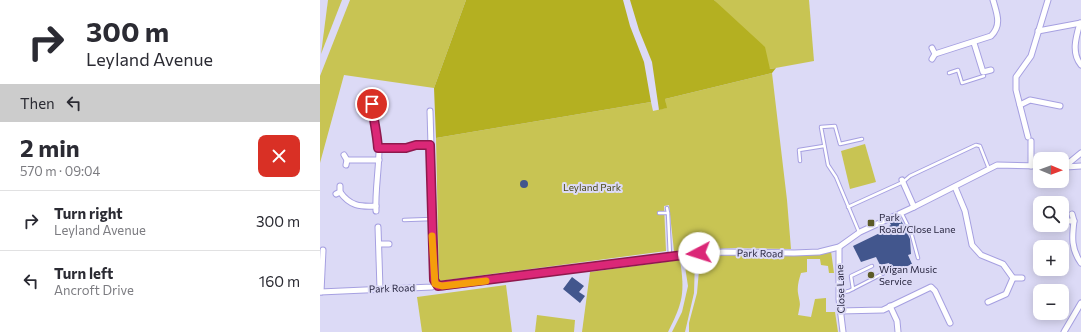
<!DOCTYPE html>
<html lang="en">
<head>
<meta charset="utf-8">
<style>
  :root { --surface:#fff; --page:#f2f2f3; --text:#2b2b33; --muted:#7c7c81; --line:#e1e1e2 }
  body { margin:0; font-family:Commissioner,sans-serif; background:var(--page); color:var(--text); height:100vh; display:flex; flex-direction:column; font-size:15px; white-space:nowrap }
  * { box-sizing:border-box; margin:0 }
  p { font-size:13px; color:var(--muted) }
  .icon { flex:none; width:22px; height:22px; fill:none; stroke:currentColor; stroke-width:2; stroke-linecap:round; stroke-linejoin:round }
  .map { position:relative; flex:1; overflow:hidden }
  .side { display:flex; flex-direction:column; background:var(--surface); width:320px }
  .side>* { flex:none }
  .banner { background:#fff; color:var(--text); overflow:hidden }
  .needle { width:26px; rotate:91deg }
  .controls { position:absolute; left:713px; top:152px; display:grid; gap:8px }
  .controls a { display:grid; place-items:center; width:36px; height:36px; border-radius:8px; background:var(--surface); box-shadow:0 2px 10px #0003; font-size:20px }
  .pin { position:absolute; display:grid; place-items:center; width:34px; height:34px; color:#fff; margin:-17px; border:2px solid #fff; border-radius:50%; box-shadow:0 1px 4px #0007 }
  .me { position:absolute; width:44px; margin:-22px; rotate:265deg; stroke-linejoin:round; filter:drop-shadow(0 0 3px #0008) }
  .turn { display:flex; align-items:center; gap:14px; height:84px; padding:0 20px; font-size:18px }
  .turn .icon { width:52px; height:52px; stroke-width:2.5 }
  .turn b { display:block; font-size:28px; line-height:34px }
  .then { display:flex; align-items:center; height:38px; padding:0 20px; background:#0003; gap:8px; font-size:15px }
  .round { display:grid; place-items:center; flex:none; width:42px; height:42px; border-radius:8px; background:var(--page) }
  .overview { display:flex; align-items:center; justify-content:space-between; height:68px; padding:0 20px }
  h1 { font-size:24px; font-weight:700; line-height:30px }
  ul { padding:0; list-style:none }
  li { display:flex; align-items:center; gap:12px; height:60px; padding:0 20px; border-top:1px solid var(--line) }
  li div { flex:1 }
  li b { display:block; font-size:15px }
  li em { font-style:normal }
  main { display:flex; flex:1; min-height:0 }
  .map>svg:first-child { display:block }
</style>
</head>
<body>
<main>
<section class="side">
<div class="banner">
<div class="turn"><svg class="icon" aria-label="right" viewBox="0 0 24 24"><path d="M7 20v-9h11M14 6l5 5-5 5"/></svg><div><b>300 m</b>Leyland Avenue</div></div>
<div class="then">Then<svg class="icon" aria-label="left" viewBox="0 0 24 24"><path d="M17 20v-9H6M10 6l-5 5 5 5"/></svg></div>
</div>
<div class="overview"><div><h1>2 min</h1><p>570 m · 09:04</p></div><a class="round" style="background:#d93025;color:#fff"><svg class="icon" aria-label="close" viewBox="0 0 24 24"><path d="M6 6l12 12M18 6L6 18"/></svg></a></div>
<ul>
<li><svg class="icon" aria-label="right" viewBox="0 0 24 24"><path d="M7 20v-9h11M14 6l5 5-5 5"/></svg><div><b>Turn right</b><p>Leyland Avenue</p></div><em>300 m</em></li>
<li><svg class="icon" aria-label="left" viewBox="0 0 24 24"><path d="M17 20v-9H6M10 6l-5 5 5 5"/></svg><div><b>Turn left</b><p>Ancroft Drive</p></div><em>160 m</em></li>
</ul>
</section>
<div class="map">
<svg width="761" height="332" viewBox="0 0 761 332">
  <rect width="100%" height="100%" fill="#dcdaf6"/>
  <g fill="#c8c453">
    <path d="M8 0H22L1 54Z"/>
    <path d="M30 0H146L114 88 24 75 0 163V76Z"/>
    <path d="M394 0H489L494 61 450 69Z"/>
    <path d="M452 73 467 200 471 249 415 248 354 251 349 205 344 206 346 251 119 281 116 138 331 102 333 111 346 108 345 99Z"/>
    <path d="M545 144 556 182 530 189 521 151Z"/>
    <path d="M511 251 514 273H509L508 266 501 265 500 259H487V272L481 273C479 279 477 287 478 293 480 305 481 301 478 315L491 317 495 299 506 298V312H515L518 332H369V323L377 293 380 259 383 255 481 256Z"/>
    <path d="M375 259 374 293 365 332H352L362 312 368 286 364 260Z"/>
    <path d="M360 260C365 293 363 302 348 332H262L270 272Z"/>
    <path d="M186 285 192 332H102L97 297Z"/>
    <path d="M217 315 255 320 254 332H215Z"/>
  </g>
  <g fill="#b4b021">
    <path d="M146 0H303L310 26 324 62 331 102 116 138 114 88Z"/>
    <path d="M310 0H394L445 47 450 69 456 68 452 73 345 99 347 108 339 110 332 62 319 30Z"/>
  </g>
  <g fill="#42568d">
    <circle cx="204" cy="184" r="4"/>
    <path d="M580 218 590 239 591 254 588 255 592 264 579 270 577 267 572 269 569 263 560 265 556 257 541 262 533 246 566 230 565 228 571 225 570 223Z"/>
    <path d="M252 277 264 286 259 292 265 296 260 303 243 289Z"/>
  </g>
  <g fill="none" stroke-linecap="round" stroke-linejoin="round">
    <g stroke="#a6a0e1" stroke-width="4.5">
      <g id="lane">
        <path d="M629 73 638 70 642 83 664 76"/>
        <path d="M480 161 479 150 504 146"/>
        <path d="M528 207 583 182 590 176 656 145 660 146 669 169"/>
        <path d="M339 213H348L347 208"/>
        <path d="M348 213 350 256"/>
        <path d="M582 214 591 232 598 258"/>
        <path d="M84 220 112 219"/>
        <path d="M539 232 516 177 508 165 501 127 515 126 520 144 542 139"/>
        <path d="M533 289 531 276 552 266"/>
        <path d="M520 293 529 291 568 271"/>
      </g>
    </g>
    <g stroke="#a6a0e1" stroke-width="7">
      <g id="street">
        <path d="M760 23C756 37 751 53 761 65"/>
        <path d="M718 31 761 23"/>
        <path d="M654 43 663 72 671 70"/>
        <path d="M615 54 671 36C682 25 677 14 673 0"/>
        <path d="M612 59 615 54 612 48"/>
        <path d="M52 103C53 119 58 133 59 149 59 170 55 190 56 211"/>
        <path d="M700 105 710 100 740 106"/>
        <path d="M41 107H53"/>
        <path d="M110 111 115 284"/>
        <path d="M708 137 696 90V77L711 56 728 0"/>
        <path d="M59 148H86L96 145H110"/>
        <path d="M24 155 27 160 26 165"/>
        <path d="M27 160H59"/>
        <path d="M711 166V141"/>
        <path d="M744 167 761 153"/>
        <path d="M746 167 761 166"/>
        <path d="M582 180 594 207"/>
        <path d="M635 187 645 211 652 245 661 255 683 264 693 278 686 294 668 302"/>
        <path d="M20 192C30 206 40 207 56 206"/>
        <path d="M16 194 20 192V186"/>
        <path d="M742 221H754L752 214"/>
        <path d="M754 221C752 237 751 249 761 263"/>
        <path d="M58 227 60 289"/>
        <path d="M59 244H69"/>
        <path d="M519 247V299L523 332"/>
        <path d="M693 278H702"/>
        <path d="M0 292 112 287 115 284 122 287 357 255 403 252 474 253 499 252 519 247 540 232 594 207 677 165 720 166"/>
        <path d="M1 292 3 250"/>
        <path d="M570 306 577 321 578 332"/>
        <path d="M520 311 563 310 611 287 615 291 630 323"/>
        <path d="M744 332 761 303"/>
      </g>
    </g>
    <use href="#lane" stroke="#fff" stroke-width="2.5"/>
    <use href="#street" stroke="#fff" stroke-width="5"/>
  </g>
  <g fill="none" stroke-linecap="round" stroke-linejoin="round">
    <g stroke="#8e194d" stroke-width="10">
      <path id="route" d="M52 104C53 118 57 132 58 148H86L96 145H110L114 280 118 286 379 253"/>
    </g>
    <use href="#route" stroke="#db2777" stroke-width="7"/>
    <path stroke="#f59e0b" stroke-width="7" d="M112 236 115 284 122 286 166 281"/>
  </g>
  <g fill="#5c5b28" stroke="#dcdaf6" stroke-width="1.5">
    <rect x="547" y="219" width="8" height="8" rx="2"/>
    <circle cx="551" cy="275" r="4"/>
  </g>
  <g text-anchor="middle" stroke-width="4" stroke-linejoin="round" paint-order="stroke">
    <g font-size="10" fill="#4b4a15" stroke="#dcdaf6">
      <text x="272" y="191">Leyland Park</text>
    </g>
    <g font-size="10" fill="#2a2842" stroke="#dcdaf6" text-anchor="start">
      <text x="559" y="221">Park<tspan x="559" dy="12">Road/Close Lane</tspan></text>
      <text x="559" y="273">Wigan Music<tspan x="559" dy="12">Service</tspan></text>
    </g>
    <g font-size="10" fill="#2a2842" stroke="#dcdaf6">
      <text transform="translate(440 253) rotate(1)" y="4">Park Road</text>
      <text transform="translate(72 288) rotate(-2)" y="4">Park Road</text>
      <text transform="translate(520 289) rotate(-92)" y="4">Close Lane</text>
    </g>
  </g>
</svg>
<div class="controls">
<a><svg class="needle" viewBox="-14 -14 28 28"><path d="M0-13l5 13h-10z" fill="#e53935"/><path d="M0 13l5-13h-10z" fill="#7c7c81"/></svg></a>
<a><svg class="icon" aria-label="search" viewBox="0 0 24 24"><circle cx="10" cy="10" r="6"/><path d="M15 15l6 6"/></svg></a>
<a>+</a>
<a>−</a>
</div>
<div class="pin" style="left:52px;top:104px;background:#d93025"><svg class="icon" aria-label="arrive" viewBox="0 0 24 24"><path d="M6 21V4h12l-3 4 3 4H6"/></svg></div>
<svg class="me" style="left:379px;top:253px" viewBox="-20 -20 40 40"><circle r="19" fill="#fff"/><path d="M0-13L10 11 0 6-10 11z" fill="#db2777"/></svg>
</div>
</main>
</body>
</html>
